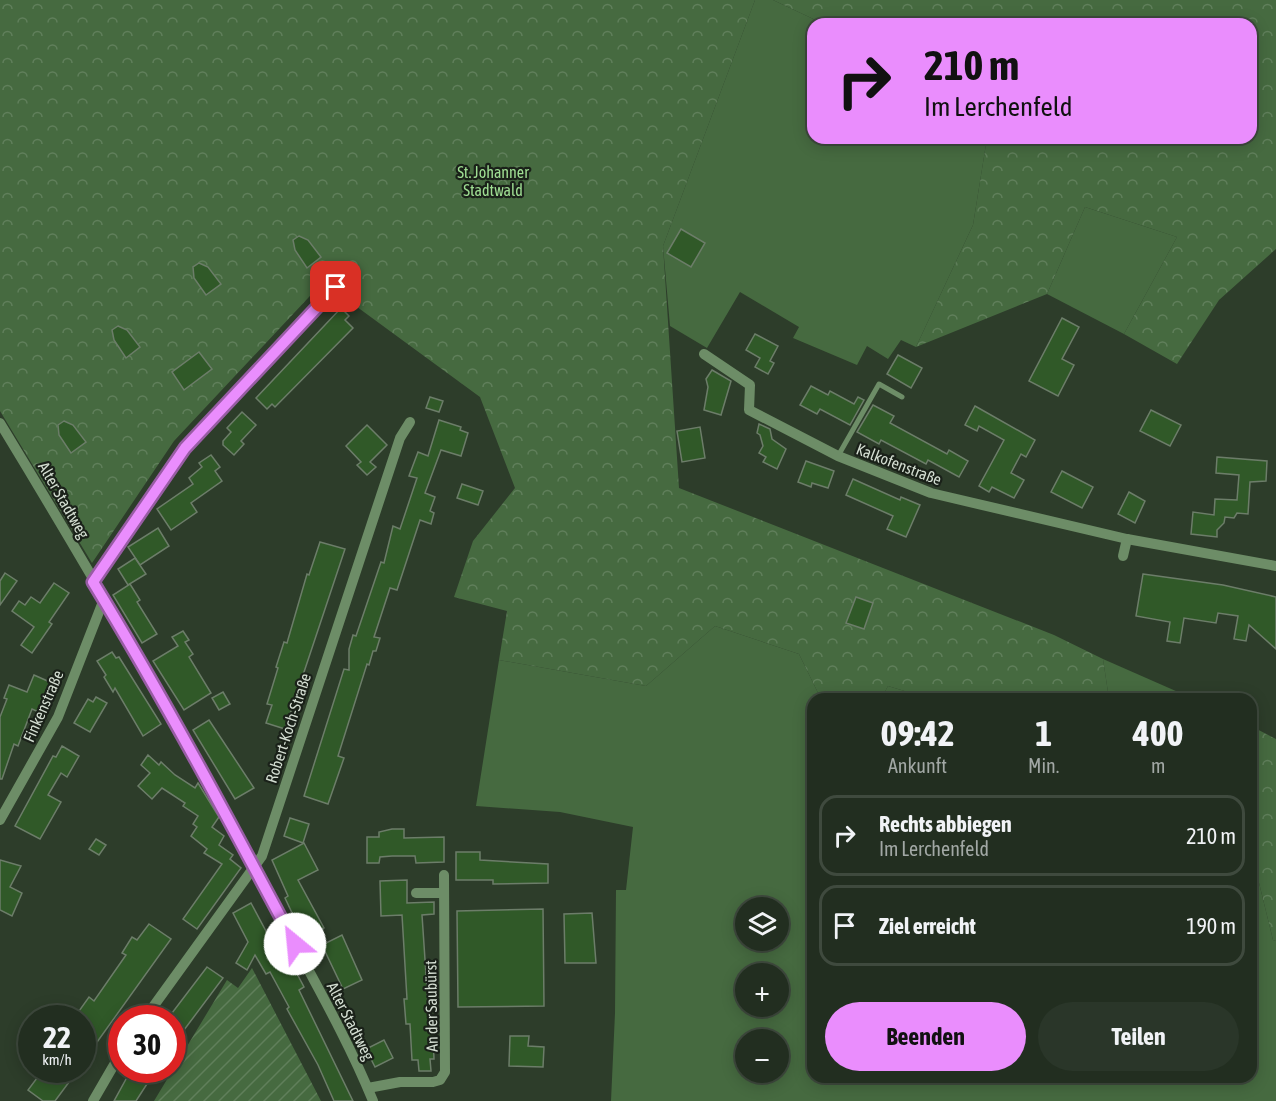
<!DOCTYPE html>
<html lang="de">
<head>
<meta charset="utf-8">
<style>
  :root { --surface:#222e20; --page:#2a3629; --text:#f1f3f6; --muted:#a2a8a5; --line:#3f4a3e; --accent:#ea8dfd }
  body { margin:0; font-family:"Asap Condensed",sans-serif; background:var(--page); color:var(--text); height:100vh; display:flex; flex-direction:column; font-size:22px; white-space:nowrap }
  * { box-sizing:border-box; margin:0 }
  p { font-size:20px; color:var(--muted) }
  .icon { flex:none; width:33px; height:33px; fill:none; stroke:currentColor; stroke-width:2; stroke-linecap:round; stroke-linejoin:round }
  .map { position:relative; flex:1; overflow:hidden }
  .details { position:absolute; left:807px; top:693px; width:450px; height:390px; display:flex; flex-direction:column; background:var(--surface); border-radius:18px; box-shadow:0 3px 15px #0003,0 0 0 2px var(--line) }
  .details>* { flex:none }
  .banner { position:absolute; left:807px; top:18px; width:450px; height:126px; border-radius:18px; box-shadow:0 3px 15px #0003,0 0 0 2px var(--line); background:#ea8dfd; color:#111; overflow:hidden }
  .controls { position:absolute; left:735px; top:897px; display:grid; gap:12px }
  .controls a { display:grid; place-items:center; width:54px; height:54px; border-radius:50%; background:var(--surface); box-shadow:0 3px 15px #0003,0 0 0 2px var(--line); font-size:30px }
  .speed { position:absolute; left:18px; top:1005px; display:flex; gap:12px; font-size:30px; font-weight:700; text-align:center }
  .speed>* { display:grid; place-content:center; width:78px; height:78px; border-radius:50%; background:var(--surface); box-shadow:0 3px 15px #0003,0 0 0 2px var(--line); line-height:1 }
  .speed small { font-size:15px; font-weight:400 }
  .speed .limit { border:9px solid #d22; background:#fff; color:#111 }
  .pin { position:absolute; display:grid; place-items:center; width:51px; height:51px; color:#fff; margin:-26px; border-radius:12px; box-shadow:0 3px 9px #0006 }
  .me { position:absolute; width:66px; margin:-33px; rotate:332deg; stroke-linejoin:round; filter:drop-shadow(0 0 4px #0008) }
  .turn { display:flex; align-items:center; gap:21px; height:126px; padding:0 18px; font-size:27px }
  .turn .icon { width:78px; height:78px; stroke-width:2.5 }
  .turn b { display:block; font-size:42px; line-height:51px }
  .eta { display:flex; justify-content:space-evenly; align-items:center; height:102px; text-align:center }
  .eta b { font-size:36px; font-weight:700; line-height:42px }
  .primary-button { display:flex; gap:12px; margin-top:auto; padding:12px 18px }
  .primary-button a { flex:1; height:69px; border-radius:36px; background:var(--accent); color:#111; font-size:24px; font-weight:700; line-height:69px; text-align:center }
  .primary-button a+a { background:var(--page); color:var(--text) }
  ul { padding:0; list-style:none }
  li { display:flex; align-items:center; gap:18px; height:81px; margin:0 12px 9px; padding:0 6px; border:3px solid var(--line); border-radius:18px }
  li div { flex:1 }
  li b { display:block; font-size:22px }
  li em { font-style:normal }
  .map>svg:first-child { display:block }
</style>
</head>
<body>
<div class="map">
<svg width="1276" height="1101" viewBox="0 0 1276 1101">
  <defs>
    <pattern id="forest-crowns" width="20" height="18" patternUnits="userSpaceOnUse" patternTransform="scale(1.5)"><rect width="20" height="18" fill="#466a40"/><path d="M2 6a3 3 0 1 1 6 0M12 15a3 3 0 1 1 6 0" fill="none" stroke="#607f5b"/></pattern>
    <pattern id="garden-furrows" width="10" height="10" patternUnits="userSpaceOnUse" patternTransform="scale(1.5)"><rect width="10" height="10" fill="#466a40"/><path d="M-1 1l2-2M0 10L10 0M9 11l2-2" fill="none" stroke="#607f5b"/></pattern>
  </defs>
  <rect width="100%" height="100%" fill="#2d3d2a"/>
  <g fill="#466a40" fill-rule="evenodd">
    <path d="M755 0H773L824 24H813V138H987L973 225 916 347 901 340 888 359 867 346 857 365 793 338 799 327 740 292 707 348 670 326 663 246Z"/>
    <path d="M1085 207 1177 237 1124 334 1047 294Z"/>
    <path d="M715 626 799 654 821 699H813V1077H1251V850L1273 940 1276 941V1101H611L615 1013 616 890H626L633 827 560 812 476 806 499 660 646 686ZM746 908H778V940H746ZM746 974H778V1006H746ZM746 1040H778V1072H746Z"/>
    <path d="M1103 659 1194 699H1109Z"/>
    <path d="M888 686 931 699H881Z"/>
  </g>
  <g fill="url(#forest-crowns)">
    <path d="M0 0H755L663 246 679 488 1054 635 1103 659 1109 699H931L888 686 881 699H821L799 654 715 626 646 686 499 660 507 611 454 597 473 541 515 488 480 397 323 282 174 441 92 563 0 411Z"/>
    <path d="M773 0H1276V249L1219 300 1177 364 1124 334 1177 237 1085 207 1047 294 916 347 973 225 987 138H1251V24H824Z"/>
    <path d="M1251 726 1276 739V941L1273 940 1251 850Z"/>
  </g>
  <path fill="url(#garden-furrows)" d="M252 968 321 1101H154L227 980 238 988Z"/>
  <g fill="#305928" stroke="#6c7d69" stroke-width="1.5">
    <path d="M681 229 705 243 691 267 667 253Z"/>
    <path d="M299 236 308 240 321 257 307 268 295 250 293 240Z"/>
    <path d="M199 263 208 267 221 284 206 295 194 278 193 267Z"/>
    <path d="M341 308 349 316 345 320 353 328 275 407 272 404 267 409 256 398Z"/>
    <path d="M1062 318 1079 327 1062 359 1074 365 1058 396 1029 381Z"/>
    <path d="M118 326 127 330 140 347 126 358 114 340 112 330Z"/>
    <path d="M755 334 778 346 770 361 774 363 768 374 755 367 760 358 746 350Z"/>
    <path d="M199 352 212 369 184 390 172 372Z"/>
    <path d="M898 355 922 368 911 388 887 374Z"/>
    <path d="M712 370 731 381 721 415 704 410 708 387 706 379Z"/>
    <path d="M811 386 828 395 830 391 854 404 858 397 864 400 850 425 820 409 817 414 800 405Z"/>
    <path d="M430 397 443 401 439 412 426 408Z"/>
    <path d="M873 405 894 416 890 423 947 454 949 450 968 461 959 477 928 460 926 464 881 440 879 444 857 432Z"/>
    <path d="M975 406 1035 440 1026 457 1021 454 1011 473 1024 480 1014 498 992 487 989 492 979 486 1004 440 979 426 977 431 965 425Z"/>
    <path d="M1151 410 1181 425 1170 446 1140 431Z"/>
    <path d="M242 412 256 425 241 441 244 444 234 455 223 445V441L231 432 227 428Z"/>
    <path d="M439 420 461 427 460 430 468 433 461 456 441 450 425 493 435 497 430 511 434 513 431 524 420 520 397 590 390 588 374 637 380 638 376 651H373L369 665 367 664 338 756 344 758 328 804 304 796 344 669 349 670V649L353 635 356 636 381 562 384 563 393 526 400 529 417 478 409 476 418 452 428 456Z"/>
    <path d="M64 421 73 425 86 442 71 453 59 435 58 425Z"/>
    <path d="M759 424 770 429 772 439 786 449 777 469 763 462 766 457 759 453 763 446 760 435 757 433Z"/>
    <path d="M367 425 387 445 370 462 376 467 367 475 357 465 361 462 346 446Z"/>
    <path d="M700 427 705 458 682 462 677 431Z"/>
    <path d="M211 455 220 467 215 471 222 481 191 503 197 512 171 530 157 509 193 484 189 478 202 467 199 463Z"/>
    <path d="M1217 457 1267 461 1266 481 1250 482 1248 514 1237 513 1234 518 1225 517 1224 523 1217 530V537L1191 534 1193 512 1214 515 1215 499 1237 500 1239 475 1216 473Z"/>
    <path d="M806 461 834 471 828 488 812 483 811 487 798 482Z"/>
    <path d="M1062 471 1093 487 1082 508 1051 492Z"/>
    <path d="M853 479 900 500 901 497 920 505 906 537 887 529 893 516 846 495Z"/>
    <path d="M462 484 483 491 478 505 457 498Z"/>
    <path d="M1129 492 1145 501 1135 523 1118 514Z"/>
    <path d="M158 528 169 546 140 565 128 547Z"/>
    <path d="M320 542 345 549 285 729 266 723 272 705 267 704 278 668 276 667 284 642 287 643 307 574 309 575Z"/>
    <path d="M135 558 146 574 128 585 118 569Z"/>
    <path d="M5 573 17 581 0 605V581Z"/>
    <path d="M1143 574 1223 585 1276 597V649L1249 625 1246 641 1234 639 1238 616 1218 613 1216 623 1184 618 1180 643 1167 641 1170 622 1136 616Z"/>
    <path d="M54 583 69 593 49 622 52 624 32 653 21 645 34 627 12 611 19 601 25 605 31 597 40 603Z"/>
    <path d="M130 584 140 600 137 602 157 634 142 643 113 595Z"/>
    <path d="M856 597 873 603 864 629 846 623Z"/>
    <path d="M183 631 189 640 185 642 193 654 189 657 211 693 184 710 153 661 178 646 172 637Z"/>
    <path d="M112 652 116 658 119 657 161 724 143 736 115 688 113 692 104 677 106 675 97 661Z"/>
    <path d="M34 675 52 683 41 713 32 709 18 746 14 744 2 779H0V717L7 699 4 698 9 685 27 692Z"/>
    <path d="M223 692 230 704 219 710 212 698Z"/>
    <path d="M96 697 107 703 90 732 74 723 88 699 93 702Z"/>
    <path d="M209 720 254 788 235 799 193 730Z"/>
    <path d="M62 746 79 756 67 777 61 773 48 795 61 802 40 839 15 826 53 756 56 757Z"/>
    <path d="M148 755 159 765 161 762 175 775 195 788 198 783 219 817 212 827 224 836 219 845 233 855 230 859 241 868 197 929 183 919 222 864 204 853 207 849 191 836 197 827 193 824 198 816 183 806 185 803 162 788 152 799 138 786 150 773 141 765Z"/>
    <path d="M290 818 309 824 303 843 284 836Z"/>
    <path d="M392 829H404V838L444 837V862L416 863 415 856H392L380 857 379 863H367V837H379V832Z"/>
    <path d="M96 839 106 845 99 855 89 849Z"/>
    <path d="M304 843 318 870 298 880 324 928 304 938 285 898 288 896 272 860Z"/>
    <path d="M456 852H480V860L548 864V883L493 884V880H456Z"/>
    <path d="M0 860 21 866 10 887 22 893 12 916 0 910Z"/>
    <path d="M407 880V903L434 902V914L422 915 430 1034H433L434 1059H430L431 1071H419L418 1060H412L410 1024H406L404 999H407L402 915 381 916 380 881Z"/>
    <path d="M251 903 275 948 277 947 291 972 295 970 304 987 299 990 353 1101H334L318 1065 287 1009 289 1007 270 972 266 974 255 955 247 970 236 963 248 942 233 913Z"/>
    <path d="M543 909 544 1006 458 1007 457 911Z"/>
    <path d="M592 913 596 963H565L564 914Z"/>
    <path d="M149 924 171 939 82 1063 83 1014 79 1011 89 997 94 1001 126 955 122 953 132 937 137 940Z"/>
    <path d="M342 935 362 980 343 989 322 945Z"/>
    <path d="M207 967 223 978 172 1046V1013Z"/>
    <path d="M510 1036H529L528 1046 544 1047 543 1067 509 1066Z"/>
    <path d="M384 1040 393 1058 375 1067 366 1049Z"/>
    <path d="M43 1070H78L55 1101H43L28 1090Z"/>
    <path d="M131 1070H156L136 1101H114Z"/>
  </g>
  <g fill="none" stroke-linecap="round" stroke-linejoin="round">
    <path stroke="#6d8d67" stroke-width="5" d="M838 456 879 384 902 397"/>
    <g stroke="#6d8d67" stroke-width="10">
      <path d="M704 354 750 385 749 410 838 456 931 493 1127 539 1276 566"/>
      <path d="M0 423C98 584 193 747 279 915 311 976 347 1037 373 1101"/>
      <path d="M1123 556 1127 539"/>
      <path d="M93 582 185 448 336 287"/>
      <path d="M0 820 58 717 104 599"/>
      <path d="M416 893H444"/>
      <path d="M145 1018 262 856 400 438 410 422"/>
      <path d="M368 1088 400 1082H433L440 1080 445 1072 444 875"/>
      <path d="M93 1101 122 1051"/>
    </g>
  </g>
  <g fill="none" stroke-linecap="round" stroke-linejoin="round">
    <g stroke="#985ca4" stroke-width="15">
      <path id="route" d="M295 944C230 822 165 700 93 582L185 448 336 287"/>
    </g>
    <use href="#route" stroke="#ea8dfd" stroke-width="10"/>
  </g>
  <g text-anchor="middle" stroke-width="4.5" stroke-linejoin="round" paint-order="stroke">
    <g font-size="16" fill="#9fde93" stroke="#1a2119">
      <text x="493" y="178">St. Johanner<tspan x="493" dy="18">Stadtwald</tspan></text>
    </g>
    <g font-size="16" fill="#d3ddd1" stroke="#1a2119">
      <text transform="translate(899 464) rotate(21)" y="6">Kalkofenstraße</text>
      <text transform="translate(64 500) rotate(60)" y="6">Alter Stadtweg</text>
      <text transform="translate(43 706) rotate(-66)" y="6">Finkenstraße</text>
      <text transform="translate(288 728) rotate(-72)" y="6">Robert-Koch-Straße</text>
      <text transform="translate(431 1006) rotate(-91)" y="6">An der Saubürst</text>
      <text transform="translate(351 1021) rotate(63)" y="6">Alter Stadtweg</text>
    </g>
  </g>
</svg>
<div class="controls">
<a><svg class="icon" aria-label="layers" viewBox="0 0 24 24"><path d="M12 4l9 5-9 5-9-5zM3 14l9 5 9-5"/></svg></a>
<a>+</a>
<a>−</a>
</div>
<div class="speed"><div>22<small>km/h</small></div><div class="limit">30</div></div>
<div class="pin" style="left:336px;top:287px;background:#d93025"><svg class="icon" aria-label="arrive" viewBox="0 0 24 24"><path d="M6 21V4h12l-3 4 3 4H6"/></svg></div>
<svg class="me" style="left:295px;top:944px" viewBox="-20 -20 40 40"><circle r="19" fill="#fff"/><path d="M0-13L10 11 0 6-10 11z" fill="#ea8dfd"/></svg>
<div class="banner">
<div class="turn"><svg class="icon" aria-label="right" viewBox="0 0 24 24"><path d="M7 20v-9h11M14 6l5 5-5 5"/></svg><div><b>210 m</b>Im Lerchenfeld</div></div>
</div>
<section class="details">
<div class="eta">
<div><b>09:42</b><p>Ankunft</p></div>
<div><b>1</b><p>Min.</p></div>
<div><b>400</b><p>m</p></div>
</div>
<ul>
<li><svg class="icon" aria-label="right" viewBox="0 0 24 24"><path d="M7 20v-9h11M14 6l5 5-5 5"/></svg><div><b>Rechts abbiegen</b><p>Im Lerchenfeld</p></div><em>210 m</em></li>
<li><svg class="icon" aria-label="arrive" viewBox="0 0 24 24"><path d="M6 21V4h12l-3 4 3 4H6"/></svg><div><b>Ziel erreicht</b></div><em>190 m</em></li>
</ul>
<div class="primary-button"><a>Beenden</a><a>Teilen</a></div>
</section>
</div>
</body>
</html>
